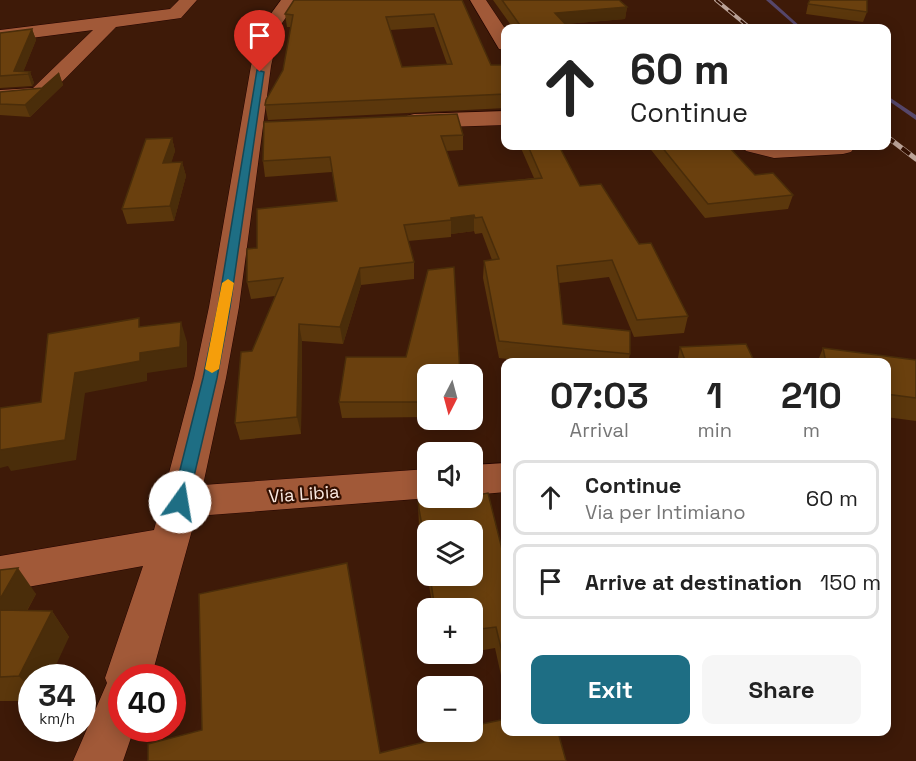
<!DOCTYPE html>
<html lang="en">
<head>
<meta charset="utf-8">
<style>
  :root { --surface:#fff; --page:#f6f6f6; --text:#222; --muted:#767676; --line:#e0e0e0; --accent:#1e6e84 }
  body { margin:0; font-family:"Space Grotesk",sans-serif; background:var(--page); color:var(--text); height:100vh; display:flex; flex-direction:column; font-size:22px; white-space:nowrap }
  * { box-sizing:border-box; margin:0 }
  p { font-size:20px; color:var(--muted) }
  .icon { flex:none; width:33px; height:33px; fill:none; stroke:currentColor; stroke-width:2; stroke-linecap:round; stroke-linejoin:round }
  .map { position:relative; flex:1; overflow:hidden }
  .panel { position:absolute; left:501px; top:358px; width:390px; height:378px; display:flex; flex-direction:column; background:var(--surface); border-radius:12px; box-shadow:0 3px 15px #0003 }
  .panel>* { flex:none }
  .guide { position:absolute; left:501px; top:24px; width:390px; height:126px; border-radius:12px; box-shadow:0 3px 15px #0003; background:#fff; color:var(--text); overflow:hidden }
  .needle { width:39px; rotate:186deg }
  .tools { position:absolute; left:417px; top:364px; display:grid; gap:12px }
  .tools a { display:grid; place-items:center; width:66px; height:66px; border-radius:12px; background:var(--surface); box-shadow:0 3px 15px #0003; font-size:30px }
  .speed { position:absolute; left:18px; top:664px; display:flex; gap:12px; font-size:30px; font-weight:700; text-align:center }
  .speed>* { display:grid; place-content:center; width:78px; height:78px; border-radius:50%; background:var(--surface); box-shadow:0 3px 15px #0003; line-height:1 }
  .speed small { font-size:15px; font-weight:400 }
  .speed .limit { border:9px solid #d22; background:#fff; color:#111 }
  .pin { position:absolute; display:grid; place-items:center; width:51px; height:51px; color:#fff; margin:-62px -26px; border-radius:50% 50% 50% 0; rotate:-45deg; box-shadow:0 0 6px #0007 }
  .pin .icon { rotate:45deg }
  .me { position:absolute; width:66px; margin:-33px; rotate:13deg; stroke-linejoin:round; filter:drop-shadow(0 0 4px #0008) }
  .turn { display:flex; align-items:center; gap:21px; height:126px; padding:0 30px; font-size:27px }
  .turn .icon { width:78px; height:78px; stroke-width:2.5 }
  .turn b { display:block; font-size:42px; line-height:51px }
  .eta { display:flex; justify-content:space-evenly; align-items:center; height:102px; text-align:center }
  .eta b { font-size:36px; font-weight:700; line-height:42px }
  .cta { display:flex; gap:12px; margin-top:auto; padding:12px 30px }
  .cta a { flex:1; height:69px; border-radius:12px; background:var(--accent); color:#fff; font-size:24px; font-weight:700; line-height:69px; text-align:center }
  .cta a+a { background:var(--page); color:var(--text) }
  ul { padding:0; list-style:none }
  li { display:flex; align-items:center; gap:18px; height:75px; margin:0 12px 9px; padding:0 18px; border:3px solid var(--line); border-radius:12px }
  li div { flex:1 }
  li b { display:block; font-size:22px }
  li em { font-style:normal }
  .map>svg:first-child { display:block }
</style>
</head>
<body>
<div class="map">
<svg width="916" height="761" viewBox="0 0 916 761">
  <rect width="100%" height="100%" fill="#3e1a08"/>
  <g fill="none" stroke-linecap="round" stroke-linejoin="round">
    <g fill="#56476b" fill-rule="evenodd">
      <path d="M766 0H771L802 28H798Z"/>
      <path d="M886 95 916 115V120L886 99Z"/>
    </g>
    <g stroke="#230300" stroke-width="1">
      <g id="minor">
        <path d="M179 0H197L181 18 116 27 46 98 0 102V90L33 88 93 30 0 42V30L170 9Z"/>
        <path d="M281 0H298L280 26 271 66 239 307 226 378 203 485 428 469V498H430L196 516 151 678H122V729H134L123 761H73L107 683 105 678 143 566 0 592V556L154 530 194 378 209 307 251 66 262 26Z"/>
        <path d="M470 0H486L506 30V50L499 49Z"/>
        <path d="M506 111V125L414 128 406 126 403 121 406 116 414 114Z"/>
        <path d="M742 146H854L855 147 851 152 843 154 774 158 746 151Z"/>
        <path d="M506 463V492L472 495V465Z"/>
      </g>
    </g>
    <use href="#minor" fill="#a15938" fill-rule="evenodd"/>
    <g stroke="#bba398" stroke-width="4">
      <path id="rail-far1" d="M716 0 750 28"/>
    </g>
    <g stroke="#bba398" stroke-width="5">
      <path id="rail" d="M886 136 916 159"/>
    </g>
    <use href="#rail-far1" stroke="#331001" stroke-width="2" stroke-dasharray="8" stroke-linecap="butt"/>
    <use href="#rail" stroke="#331001" stroke-width="4" stroke-dasharray="10" stroke-linecap="butt"/>
  </g>
  <g fill="#5b370c" fill-rule="evenodd">
    <path d="M462 0 491 65 506 66V108L268 120 265 105 283 70 291 27H287L285 14ZM434 27 447 64 402 67 390 30Z"/>
    <path d="M493 0H619L627 7 625 19 565 24 569 28H513Z"/>
    <path d="M808 4 867 12 863 22 806 14Z"/>
    <path d="M32 29 36 40 23 72H30L34 83 32 86 0 88V33Z"/>
    <path d="M59 73 63 85 30 117 0 115V92L42 88Z"/>
    <path d="M264 122 463 135V150L446 151 459 186 534 178 520 146H559L580 186 639 244 688 316 684 333 634 337 609 277 559 283 563 324 630 354 628 363H546L499 358 483 278 484 261 492 260 482 233 475 234 474 231 451 234V237L408 241 414 262V279L361 285 343 344 302 341 301 434 240 440 235 423 252 351 275 296 251 299 247 282 257 248 337 201 332 172 265 177 263 161Z"/>
    <path d="M172 138 175 151 171 162H182L186 176 174 221 127 224 122 209Z"/>
    <path d="M648 146H728L755 175 793 195 788 209 705 218Z"/>
    <path d="M680 347 755 363H677Z"/>
    <path d="M823 348 916 360V421L886 417V363H817Z"/>
    <path d="M428 375V417L342 418 339 402Z"/>
    <path d="M418 503 506 565V698L495 648 472 652V609H433L419 526ZM428 531 472 576H428Z"/>
    <path d="M0 570 36 594 27 611H52L69 637 32 678V701H0Z"/>
    <path d="M440 654H458L440 657Z"/>
  </g>
  <g fill="#4a2d0a">
    <path d="M627 7 625 19 554 25 555 13Z"/>
    <path d="M32 29 36 40 22 75 14 71Z"/>
    <path d="M30 72 34 83 32 86 28 74Z"/>
    <path d="M59 73 63 85 30 117 25 105Z"/>
    <path d="M172 138 175 151 167 177 163 163Z"/>
    <path d="M182 162 186 176 174 221 170 206Z"/>
    <path d="M474 215V231L451 234V218Z"/>
    <path d="M360 268 361 285 343 344 340 327Z"/>
    <path d="M181 322 187 342V367L147 373V381L85 393 76 460 11 471 8 466 0 468V445L75 373 140 353Z"/>
    <path d="M299 324 302 341 301 434 297 417Z"/>
    <path d="M18 568 36 594 13 635 0 618V599Z"/>
    <path d="M52 611 69 637 50 678H32V691L19 676Z"/>
  </g>
  <g fill="#6a400e" stroke="#4a2d0a" stroke-width="1.5" fill-rule="evenodd">
    <path d="M294 0H462L491 65H505L506 94 265 105 266 100 283 70 293 15 285 14ZM434 14 452 64 402 67 386 17Z"/>
    <path d="M502 0H619L627 7 555 13 569 28H522Z"/>
    <path d="M810 0H867V12L808 4Z"/>
    <path d="M32 29 14 71 30 72 28 74 0 76V33Z"/>
    <path d="M59 73 25 105 0 104V92L42 88Z"/>
    <path d="M457 114 463 135 441 136 459 186 542 178 528 146H559L580 186 601 184 639 244 651 243 688 316 637 320 612 260 557 266 563 324 630 331V354L499 341 484 261 499 259 482 217 475 218 474 215 451 218V220L404 225 414 262 360 268 340 327 299 324 297 417 235 423 241 352 252 351 283 278 247 282V249L257 248V209L337 201 330 157 263 161 264 122Z"/>
    <path d="M172 138 163 163 182 162 170 206 122 209 146 139Z"/>
    <path d="M661 146H728L755 175 773 173 793 195 708 204Z"/>
    <path d="M454 267 460 375H428V402H339L346 357H406L428 270Z"/>
    <path d="M139 318V327L181 322 180 347 140 353V361L75 373 65 440 0 450V408L41 402 48 334Z"/>
    <path d="M746 344 755 363H686L680 347Z"/>
    <path d="M823 348 916 360V398L886 394V363H826Z"/>
    <path d="M488 493 506 565V669L496 627 472 630V609H435L430 576H472V531H428V561L418 503 454 498H472V496Z"/>
    <path d="M347 563 380 753 464 732H472V726L506 719V732H558L566 761H148V744L202 730 199 594Z"/>
    <path d="M18 568 0 599V570Z"/>
    <path d="M0 610 52 611 19 676 0 677Z"/>
  </g>
  <path fill="#1e6e84" stroke="#144856" stroke-width="1.5" d="M257 70 264 72 230 307 217 378 188 502 186 507 180 508 175 507 172 502 203 378 218 307Z"/>
  <path fill="#f59e0b" d="M228 279 234 283 219 369 212 373 205 369 222 283Z"/>
  <g text-anchor="middle" stroke-width="4.5" stroke-linejoin="round" paint-order="stroke">
    <g font-size="18" fill="#fae9e1" stroke="#331001">
      <text transform="translate(304 494) rotate(-4)" y="6">Via Libia</text>
    </g>
  </g>
</svg>
<div class="tools">
<a><svg class="needle" viewBox="-14 -14 28 28"><path d="M0-13l5 13h-10z" fill="#e53935"/><path d="M0 13l5-13h-10z" fill="#767676"/></svg></a>
<a><svg class="icon" aria-label="sound" viewBox="0 0 24 24"><path d="M4 9h4l5-4v14l-5-4H4zM17 9q2 3 0 6"/></svg></a>
<a><svg class="icon" aria-label="layers" viewBox="0 0 24 24"><path d="M12 4l9 5-9 5-9-5zM3 14l9 5 9-5"/></svg></a>
<a>+</a>
<a>−</a>
</div>
<div class="speed"><div>34<small>km/h</small></div><div class="limit">40</div></div>
<div class="pin" style="left:260px;top:72px;background:#d93025"><svg class="icon" aria-label="arrive" viewBox="0 0 24 24"><path d="M6 21V4h12l-3 4 3 4H6"/></svg></div>
<svg class="me" style="left:180px;top:502px" viewBox="-20 -20 40 40"><circle r="19" fill="#fff"/><path d="M0-13L10 11 0 6-10 11z" fill="#1e6e84"/></svg>
<div class="guide">
<div class="turn"><svg class="icon" aria-label="ahead" viewBox="0 0 24 24"><path d="M12 20V5M6 11l6-6 6 6"/></svg><div><b>60 m</b>Continue</div></div>
</div>
<section class="panel">
<div class="eta">
<div><b>07:03</b><p>Arrival</p></div>
<div><b>1</b><p>min</p></div>
<div><b>210</b><p>m</p></div>
</div>
<ul>
<li><svg class="icon" aria-label="ahead" viewBox="0 0 24 24"><path d="M12 20V5M6 11l6-6 6 6"/></svg><div><b>Continue</b><p>Via per Intimiano</p></div><em>60 m</em></li>
<li><svg class="icon" aria-label="arrive" viewBox="0 0 24 24"><path d="M6 21V4h12l-3 4 3 4H6"/></svg><div><b>Arrive at destination</b></div><em>150 m</em></li>
</ul>
<div class="cta"><a>Exit</a><a>Share</a></div>
</section>
</div>
</body>
</html>
